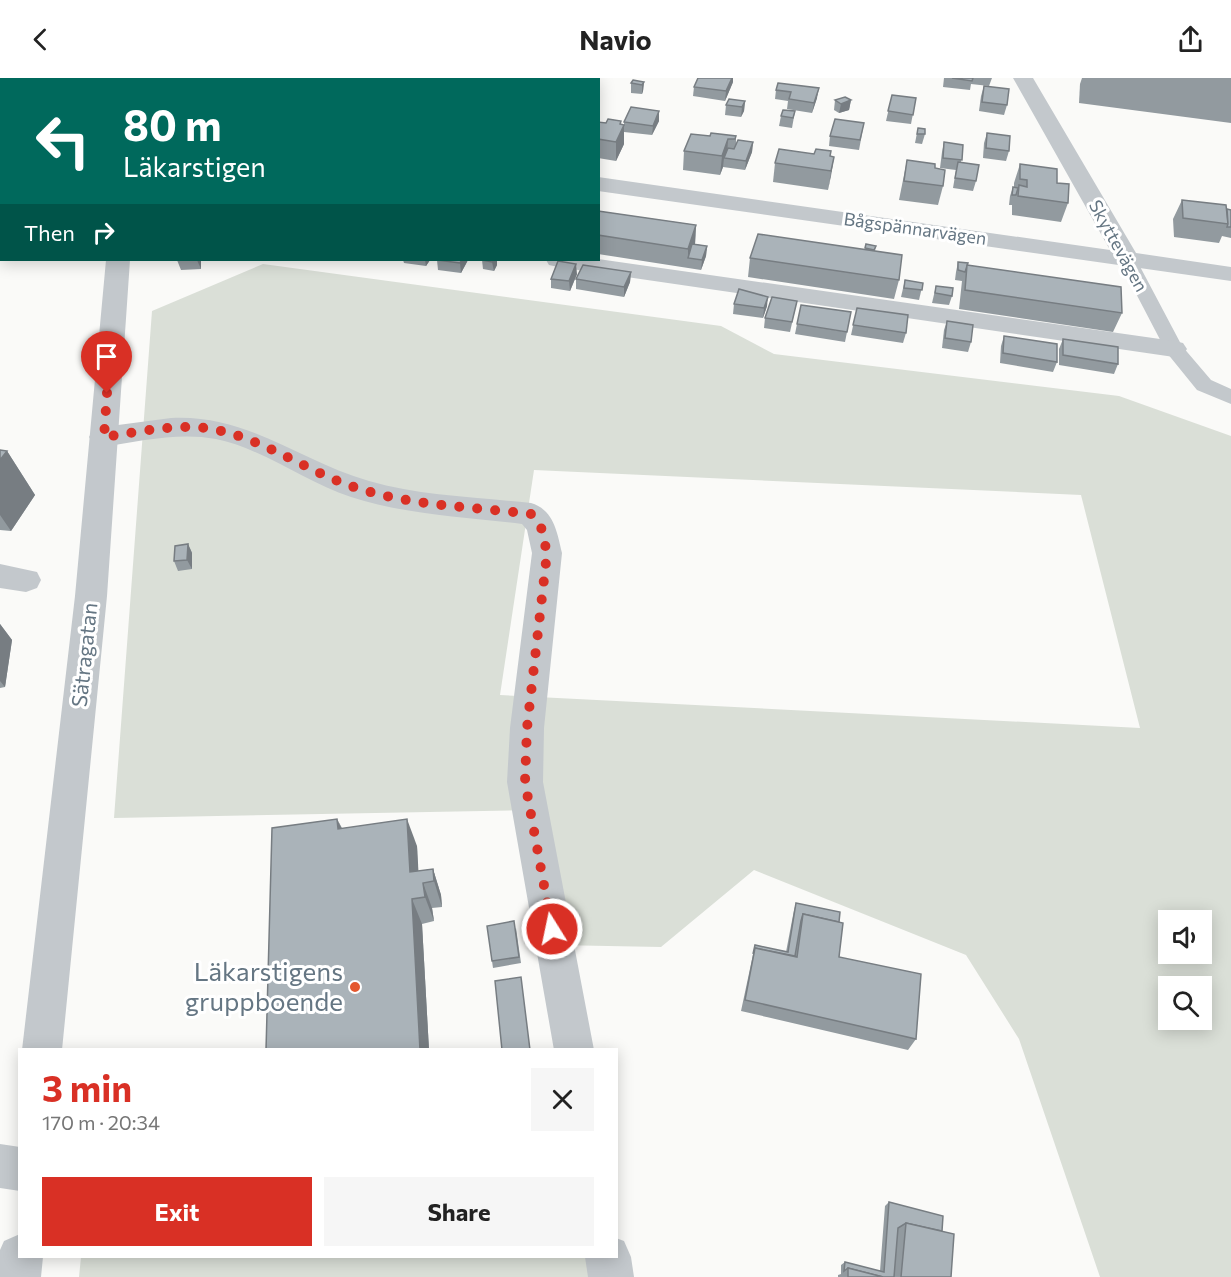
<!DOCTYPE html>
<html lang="en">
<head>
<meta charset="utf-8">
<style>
  :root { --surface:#fff; --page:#f6f6f6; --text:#222; --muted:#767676; --accent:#d93025 }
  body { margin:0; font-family:Commissioner,sans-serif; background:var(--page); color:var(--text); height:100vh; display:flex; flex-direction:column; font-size:22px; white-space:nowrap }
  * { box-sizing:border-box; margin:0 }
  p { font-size:20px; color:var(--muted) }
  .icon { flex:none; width:33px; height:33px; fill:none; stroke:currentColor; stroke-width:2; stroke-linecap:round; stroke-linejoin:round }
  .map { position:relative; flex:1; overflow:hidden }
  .drawer { position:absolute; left:18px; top:970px; width:600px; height:210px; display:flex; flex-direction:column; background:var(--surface); border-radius:0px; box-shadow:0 3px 15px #0003 }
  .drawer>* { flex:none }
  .top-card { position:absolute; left:0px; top:0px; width:600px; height:183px; box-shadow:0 3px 15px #0003; background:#00695c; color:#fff; overflow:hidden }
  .tools { position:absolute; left:1158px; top:832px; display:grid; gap:12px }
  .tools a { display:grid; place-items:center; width:54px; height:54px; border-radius:0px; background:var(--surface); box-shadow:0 3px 15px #0003; font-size:30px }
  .pin { position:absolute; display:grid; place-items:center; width:51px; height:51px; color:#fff; margin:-62px -26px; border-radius:50% 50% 50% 0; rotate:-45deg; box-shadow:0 0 6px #0007 }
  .pin .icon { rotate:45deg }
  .me { position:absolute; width:66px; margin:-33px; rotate:350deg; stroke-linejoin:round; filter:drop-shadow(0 0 4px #0008) }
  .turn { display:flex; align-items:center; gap:21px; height:126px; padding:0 24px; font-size:27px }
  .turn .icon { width:78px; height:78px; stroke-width:2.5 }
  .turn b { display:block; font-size:42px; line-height:51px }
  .then { display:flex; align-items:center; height:57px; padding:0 24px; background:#0003; gap:12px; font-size:22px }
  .round { display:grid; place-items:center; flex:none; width:63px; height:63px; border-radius:0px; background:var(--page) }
  .head { display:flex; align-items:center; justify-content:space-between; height:102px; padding:0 24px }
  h1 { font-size:36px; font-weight:700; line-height:45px; color:var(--accent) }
  .action { display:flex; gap:12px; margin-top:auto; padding:12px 24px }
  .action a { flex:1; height:69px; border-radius:0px; background:var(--accent); color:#fff; font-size:24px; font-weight:700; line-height:69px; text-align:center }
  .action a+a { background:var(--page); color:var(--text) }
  header { display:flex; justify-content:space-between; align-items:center; height:78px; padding:0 24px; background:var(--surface); font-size:27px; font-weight:700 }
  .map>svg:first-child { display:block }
</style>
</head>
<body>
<header><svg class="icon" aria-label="back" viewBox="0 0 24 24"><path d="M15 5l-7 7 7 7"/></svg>Navio<svg class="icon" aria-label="share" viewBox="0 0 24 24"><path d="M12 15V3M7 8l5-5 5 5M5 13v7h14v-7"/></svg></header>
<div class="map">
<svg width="1231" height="1199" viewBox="0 0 1231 1199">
  <rect width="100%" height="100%" fill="#fafaf8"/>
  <g fill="#dadfd7" fill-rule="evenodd">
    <path d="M263 186 721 248 774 276 1119 318 1231 358V1199H1100L1019 961 966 877 754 792 661 869 555 867 530 732 114 740 152 233ZM534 392 1081 417 1140 650 500 617ZM1168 843H1202V876H1168ZM1168 909H1202V942H1168Z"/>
    <path d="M81 1179 608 1180 611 1199H79Z"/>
  </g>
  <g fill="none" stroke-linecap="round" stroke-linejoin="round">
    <path fill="#c3c8cc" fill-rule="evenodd" d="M1127 176 1133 177 1136 181 1182 268 1211 302 1231 311V326L1197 312 1167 275 1118 181 1121 177Z"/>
    <g fill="#c3c8cc" fill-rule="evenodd">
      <path d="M1013 0H1033L1136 175 1231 189V203L598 113V99L1110 172Z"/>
      <path d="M0 82H2L0 96Z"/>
      <path d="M598 181 1174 263 1183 265 1187 271 1183 277 1174 279 558 189 549 187 546 182Z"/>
      <path d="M171 340C248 336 299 383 369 403 421 418 477 419 531 425 554 432 557 454 562 475L544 650 543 704 594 972H554L507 704 510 650 532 475 527 452 522 446C465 439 407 437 351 419 305 404 264 371 216 361 179 354 140 363 103 369L93 366 89 359 93 352 103 349Z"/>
      <path d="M0 486 37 494 41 502 37 510 26 514 0 510Z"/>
      <path d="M0 1066 20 1069V1113L0 1110Z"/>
      <path d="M616 1160 624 1163 631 1179 634 1199H588L585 1179H616Z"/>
    </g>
    <g fill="#c3c8cc" fill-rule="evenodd">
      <rect x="124" y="0" width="20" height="2"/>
      <path d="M106 182H130L107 518 62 972H22L75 518Z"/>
      <path d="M20 1156V1179H43L41 1199H0V1172L4 1163Z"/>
    </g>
  </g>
  <g fill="#929a9f">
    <path d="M47 0H69V2H48Z"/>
    <path d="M321 0H357L356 2H322Z"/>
    <path d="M558 0H586L585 2H558Z"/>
    <path d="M944 0H992L989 8 971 6 970 12 943 9Z"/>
    <path d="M1082 0H1231V45L1079 25 1080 6Z"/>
    <path d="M644 4 643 13 642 16 631 15V5Z"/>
    <path d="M733 4 725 23 693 18 694 9Z"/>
    <path d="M778 5 817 20 812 35 787 31 788 23 775 21 776 12Z"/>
    <path d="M984 8 1007 27 1004 37 979 33 981 18Z"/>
    <path d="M892 17 916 20 911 46 886 43Z"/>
    <path d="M835 22H851L849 32 839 35 834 32Z"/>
    <path d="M745 23 744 33 741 39 725 37 726 27Z"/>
    <path d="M795 33 792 50 779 48 781 38Z"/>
    <path d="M621 43V47H624V66L616 83 598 80V44L606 45Z"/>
    <path d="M659 43 652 57 624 54V44Z"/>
    <path d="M864 45 859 72 829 68 830 58Z"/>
    <path d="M918 50 925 56 922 66 915 65Z"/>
    <path d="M987 55 1009 73 1006 83 983 80 984 65Z"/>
    <path d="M710 58H736V67L753 64 752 74 745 92 723 89 720 97 683 92 684 73Z"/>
    <path d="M944 64 963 67 961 84 976 103 973 113 953 110 956 92 940 90 942 74Z"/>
    <path d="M834 79 828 112 773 104 775 85Z"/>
    <path d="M907 82 935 90 943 108 938 127 899 122Z"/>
    <path d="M1020 86 1057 105 1068 125 1061 144 1012 137V127H1009L1010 118 1013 109H1014V105Z"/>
    <path d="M1182 122 1231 132V160L1222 158 1219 165 1174 159 1173 141Z"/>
    <path d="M598 133 696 147 695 166 707 168 706 178 701 192 598 176Z"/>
    <path d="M866 166 876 168 875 173 899 202 894 221 748 199 750 180 865 172Z"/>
    <path d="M177 182H201V191L181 192Z"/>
    <path d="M403 182H430L426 188 404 185Z"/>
    <path d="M437 182H468L461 195 438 192Z"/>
    <path d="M482 182H497V187L494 193 483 191Z"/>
    <path d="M958 184 968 187 1122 235 1113 254 959 231 962 203 955 202 956 194Z"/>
    <path d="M631 194 630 204 624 219 576 211V201Z"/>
    <path d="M577 196 570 213 551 210V201Z"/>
    <path d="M905 202 923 205 919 222 901 219Z"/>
    <path d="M936 208 952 218 949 227 932 225Z"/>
    <path d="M797 223 790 254 764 250 765 240Z"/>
    <path d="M734 226 767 228 763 240 733 236Z"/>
    <path d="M857 230 906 255 903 265 851 257Z"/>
    <path d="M947 243 971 264 968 274 942 270 944 252Z"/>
    <path d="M797 246 847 254 845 264 795 256Z"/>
    <path d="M1004 258 1057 284 1053 294 1000 285 1001 268Z"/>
    <path d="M1063 261 1118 286 1114 296 1059 287V271Z"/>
    <path d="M0 372 7 373 35 417 11 453 0 452Z"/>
    <path d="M188 466 192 475V491L178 493 174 483Z"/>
    <path d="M0 546 12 562 5 609 0 610Z"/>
    <path d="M337 741 342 750 417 768 418 793 433 791 441 817 442 829 432 830 434 843 422 846 429 972Z"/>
    <path d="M796 825 839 844V879L916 961 908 972 741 933 755 867 786 874 794 832Z"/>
    <path d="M516 850 521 885 493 890 492 883Z"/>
    <path d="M889 1124 942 1153 951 1199H838V1197L841 1196V1187L845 1184 880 1193 885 1128Z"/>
  </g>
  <g fill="#777d82">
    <path d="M347 0H357L356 2H347Z"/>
    <path d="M732 0H733V4L725 23 726 13Z"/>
    <path d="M644 4 643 13 642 16V7Z"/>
    <path d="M819 10 817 20 812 35 814 25Z"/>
    <path d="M851 22 849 32 839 35 841 26Z"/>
    <path d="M745 23 744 33 741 39 742 29Z"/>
    <path d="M659 33V43L652 57 653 48Z"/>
    <path d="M621 43V53L624 47V66L616 83V64Z"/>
    <path d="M728 61 727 80H724L723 89 720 97 722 78Z"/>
    <path d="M753 64 752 74 745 92 746 83Z"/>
    <path d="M834 79 831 98 828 112 831 93Z"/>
    <path d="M696 147 695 166 688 180V171Z"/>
    <path d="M707 168 706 178 701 192 702 182Z"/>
    <path d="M197 182H201V191Z"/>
    <path d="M425 182H430L426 188Z"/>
    <path d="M462 182H468L461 195 460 185Z"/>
    <path d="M494 182H497V187L494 193 492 184Z"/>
    <path d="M576 186 577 196 570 213 569 203Z"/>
    <path d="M631 194 630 204 624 219V209Z"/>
    <path d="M768 219 767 228 763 240 764 230Z"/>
    <path d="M7 373 35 417 11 453 0 437V382Z"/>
    <path d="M188 466 192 475V491L187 482Z"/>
    <path d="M0 546 12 562 5 609 0 603Z"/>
    <path d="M337 741 350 768 338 751Z"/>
    <path d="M407 741 417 768 420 820 410 794Z"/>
    <path d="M433 791 441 817 442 829 434 803Z"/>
    <path d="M423 805 432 830 434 843 425 819Z"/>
    <path d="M412 821 422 846 429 972H420Z"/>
  </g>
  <g fill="#aab3b9" stroke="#777d82" stroke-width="1.5">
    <path d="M193 0H230L229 2H191Z"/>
    <path d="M698 0H732L726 13 694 9Z"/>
    <path d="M952 0H973L972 3Z"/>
    <path d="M633 2 644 4 642 7 631 5Z"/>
    <path d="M778 5 819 10 814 25 789 21 791 14 776 12Z"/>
    <path d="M984 8 1009 11 1007 27 982 24Z"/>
    <path d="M892 17 916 20 913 37 888 33Z"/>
    <path d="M845 19 851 22 841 26 835 22Z"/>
    <path d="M729 21 745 23 742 29 726 27Z"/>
    <path d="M631 29 659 33 653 48 624 44Z"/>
    <path d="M783 32 795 33 793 40 781 38Z"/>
    <path d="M608 41 621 43 620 46 624 47 616 64 598 61V44L606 45Z"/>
    <path d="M835 41 864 45 860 62 830 58Z"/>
    <path d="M918 50 925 51V56H917Z"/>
    <path d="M711 55 736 58 735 61H728L722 78 684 73 691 56 710 58Z"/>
    <path d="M987 55 1010 58 1009 73 986 70Z"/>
    <path d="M738 62 753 64 746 83 724 80 728 70 734 71Z"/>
    <path d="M944 64 963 67 962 82 943 80Z"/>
    <path d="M779 71 814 76 816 71 831 73 830 78 834 79 831 93 775 85Z"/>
    <path d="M907 82 935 86V90L945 92 943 108 904 103Z"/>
    <path d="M958 84 979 87 976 103 955 100Z"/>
    <path d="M1020 86 1057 91V105L1069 106 1068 125 1018 118 1019 107 1027 109V102L1020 101Z"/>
    <path d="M1013 109 1018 110 1016 117H1012Z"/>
    <path d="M1182 122 1226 127 1228 146 1183 140Z"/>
    <path d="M1227 131 1231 132V149H1227L1228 146Z"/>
    <path d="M598 133 696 147 688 171 598 157Z"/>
    <path d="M758 156 902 177 899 202 750 180Z"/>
    <path d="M692 166 707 168 702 182 688 180Z"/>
    <path d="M866 166 876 168 874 172 865 170Z"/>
    <path d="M437 182H462L460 185Z"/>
    <path d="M482 182H494L492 184Z"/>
    <path d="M558 183 576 186 569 203 551 201Z"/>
    <path d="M958 184 968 185 965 194 958 192Z"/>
    <path d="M583 187 631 194 624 209 576 201Z"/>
    <path d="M967 187 1121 209 1122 235 965 212Z"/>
    <path d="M905 202 923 205 922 212 904 210Z"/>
    <path d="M936 208 953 210 952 218 935 215Z"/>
    <path d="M739 211 768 219 764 230 734 226Z"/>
    <path d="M772 219 797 223 792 244 765 240Z"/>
    <path d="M801 227 851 234 847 254 797 246Z"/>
    <path d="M857 230 908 237 906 255 853 247Z"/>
    <path d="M947 243 973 247 971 264 945 260Z"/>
    <path d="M1004 258 1057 266V284L1003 275Z"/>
    <path d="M1063 261 1118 269V286L1063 277Z"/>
    <path d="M0 372 7 373 0 382Z"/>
    <path d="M188 466 187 482 174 483 175 468Z"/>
    <path d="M337 741 338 751 407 741 410 794 433 791 434 803 423 805 425 819 412 821 420 972H266L272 750Z"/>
    <path d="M796 825 840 834 839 844 803 836 801 843 795 878 755 870 753 876 755 867 788 874Z"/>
    <path d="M803 836 843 845 839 879 921 896 916 961 745 922 755 870 797 879Z"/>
    <path d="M514 843 519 879 492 883 487 848Z"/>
    <path d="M521 899 530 972H502L495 903Z"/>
    <path d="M889 1124 943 1138 942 1153 906 1145 898 1150 894 1199H883L848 1190 844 1193 845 1184 884 1194Z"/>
    <path d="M906 1145 954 1156 951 1199H901Z"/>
    <path d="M848 1190 883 1199H848Z"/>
  </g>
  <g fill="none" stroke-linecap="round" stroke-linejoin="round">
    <path stroke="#d93025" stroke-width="10" stroke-dasharray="0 18" d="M107 315 104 359C133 355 164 348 194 349 254 352 304 394 360 411 414 428 474 429 531 436L541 449 547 475 527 650 525 704 552 851"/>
  </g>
  <circle fill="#e4572e" stroke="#fff" stroke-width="2" cx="355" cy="909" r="6"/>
  <g text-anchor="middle" stroke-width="6" stroke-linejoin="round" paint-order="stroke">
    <g font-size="18" fill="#657683" stroke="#fff">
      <text transform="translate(915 151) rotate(8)" y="6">Bågspännarvägen</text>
      <text transform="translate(1118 168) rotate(61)" y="6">Skyttevägen</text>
    </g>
    <g font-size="21" fill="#657683" stroke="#fff">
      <text transform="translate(85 577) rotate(-84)" y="7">Sätragatan</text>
    </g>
    <g font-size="26" fill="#657683" stroke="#fff" text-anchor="end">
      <text x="343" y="903">Läkarstigens<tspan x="343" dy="30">gruppboende</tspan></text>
    </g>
  </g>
</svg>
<div class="tools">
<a><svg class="icon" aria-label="sound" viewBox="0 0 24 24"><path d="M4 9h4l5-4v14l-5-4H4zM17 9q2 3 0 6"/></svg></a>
<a><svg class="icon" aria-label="search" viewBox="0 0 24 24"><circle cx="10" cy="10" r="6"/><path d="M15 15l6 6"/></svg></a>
</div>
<div class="pin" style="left:107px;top:315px;background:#d93025"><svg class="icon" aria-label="arrive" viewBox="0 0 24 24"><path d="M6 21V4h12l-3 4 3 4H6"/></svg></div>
<svg class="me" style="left:552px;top:851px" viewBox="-20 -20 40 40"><circle r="17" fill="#d93025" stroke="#fff" stroke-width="3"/><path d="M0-11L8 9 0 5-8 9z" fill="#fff"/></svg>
<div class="top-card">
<div class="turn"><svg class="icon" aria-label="left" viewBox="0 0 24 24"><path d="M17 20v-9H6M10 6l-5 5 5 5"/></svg><div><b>80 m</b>Läkarstigen</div></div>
<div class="then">Then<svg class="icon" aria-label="right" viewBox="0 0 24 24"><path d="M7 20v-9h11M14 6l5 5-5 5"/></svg></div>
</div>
<section class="drawer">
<div class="head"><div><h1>3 min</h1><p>170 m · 20:34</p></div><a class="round"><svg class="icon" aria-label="close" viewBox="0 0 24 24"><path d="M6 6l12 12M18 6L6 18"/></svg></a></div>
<div class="action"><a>Exit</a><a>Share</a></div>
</section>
</div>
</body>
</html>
